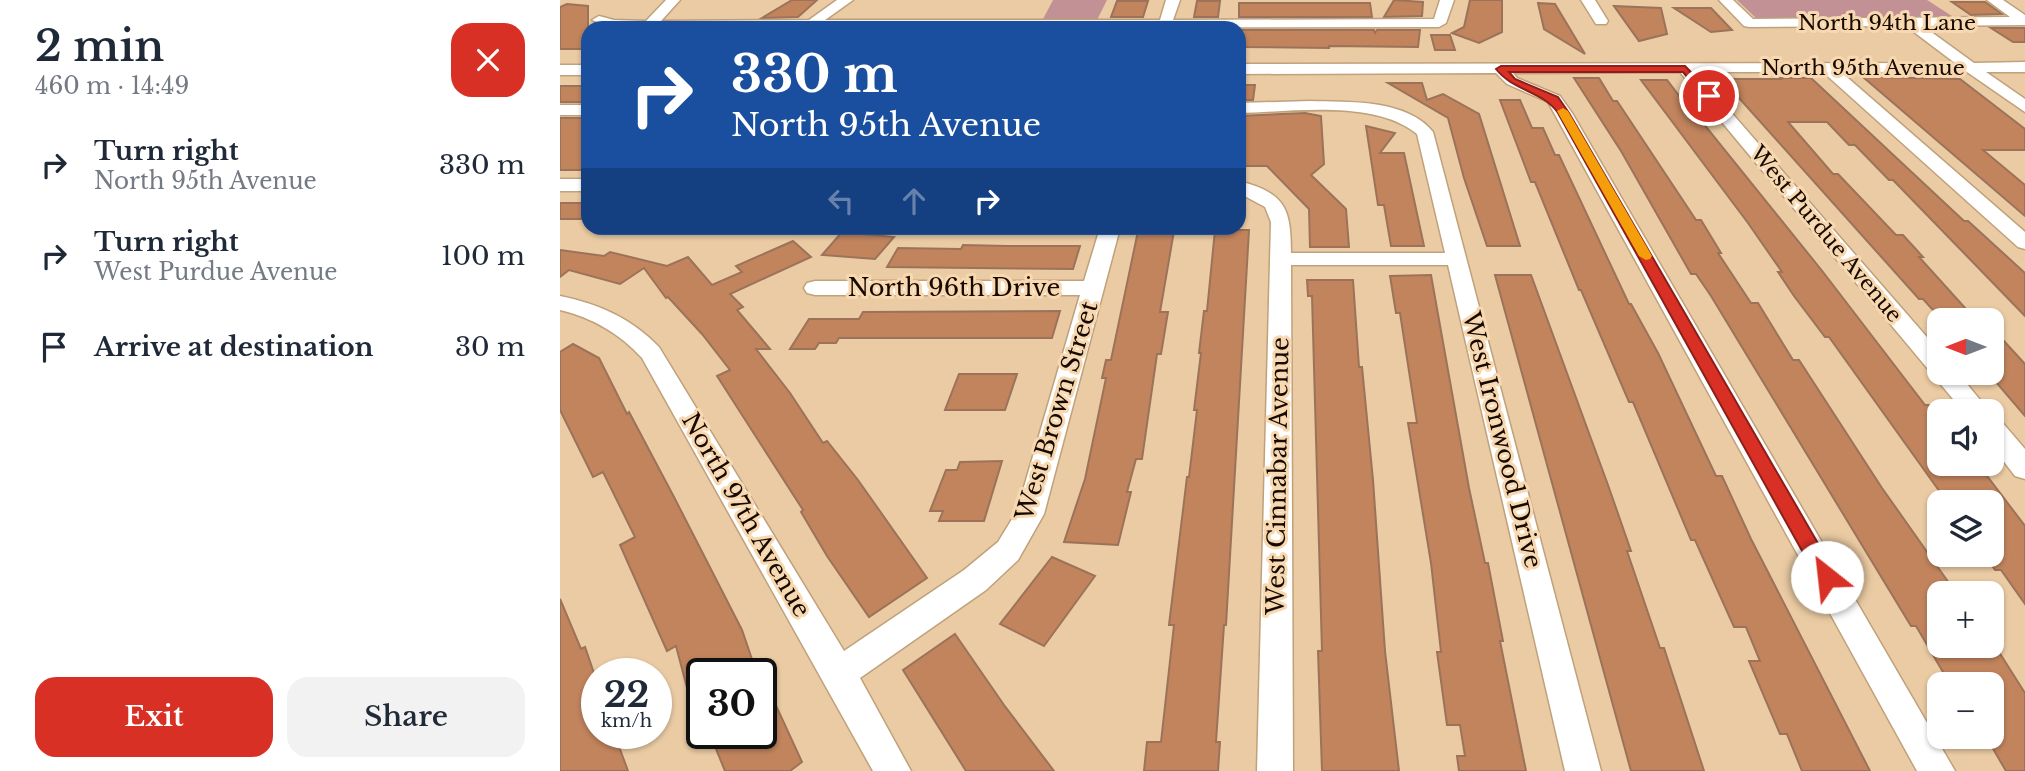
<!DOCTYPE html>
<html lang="en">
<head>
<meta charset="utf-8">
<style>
  :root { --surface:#fff; --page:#f2f2f3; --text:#1f2937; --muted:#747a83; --accent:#d93025 }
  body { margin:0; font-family:"Libre Baskerville",serif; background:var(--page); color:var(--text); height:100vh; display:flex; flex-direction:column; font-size:26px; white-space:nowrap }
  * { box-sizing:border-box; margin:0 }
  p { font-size:23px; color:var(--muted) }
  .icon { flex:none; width:38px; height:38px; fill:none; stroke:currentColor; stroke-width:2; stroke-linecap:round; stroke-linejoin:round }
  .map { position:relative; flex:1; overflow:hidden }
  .side { display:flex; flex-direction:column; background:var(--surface); width:560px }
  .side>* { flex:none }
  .banner { position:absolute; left:21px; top:21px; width:665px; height:214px; border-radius:21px; box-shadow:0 2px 5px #0004; background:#1a4fa0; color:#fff; overflow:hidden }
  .needle { width:46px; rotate:270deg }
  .tools { position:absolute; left:1367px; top:308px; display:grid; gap:14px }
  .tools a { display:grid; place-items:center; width:77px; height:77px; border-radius:14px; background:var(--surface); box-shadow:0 2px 5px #0004; font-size:35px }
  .speed { position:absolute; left:21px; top:658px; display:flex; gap:14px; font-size:35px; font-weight:700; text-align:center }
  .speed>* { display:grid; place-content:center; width:91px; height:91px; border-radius:50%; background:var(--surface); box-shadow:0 2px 5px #0004; line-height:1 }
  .speed small { font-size:18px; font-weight:400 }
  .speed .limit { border:4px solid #111; border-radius:10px; background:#fff; color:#111 }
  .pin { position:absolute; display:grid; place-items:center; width:60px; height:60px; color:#fff; margin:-30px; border:4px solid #fff; border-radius:50%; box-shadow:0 2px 7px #0007 }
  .me { position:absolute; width:77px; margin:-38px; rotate:331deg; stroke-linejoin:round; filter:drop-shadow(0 0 5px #0008) }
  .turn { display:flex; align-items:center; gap:24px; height:147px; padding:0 35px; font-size:32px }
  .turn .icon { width:91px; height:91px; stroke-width:2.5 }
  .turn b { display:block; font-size:49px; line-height:60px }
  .lanes { display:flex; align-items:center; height:66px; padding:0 35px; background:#0003; justify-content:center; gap:35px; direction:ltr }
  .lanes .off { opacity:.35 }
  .round { display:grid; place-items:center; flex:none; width:74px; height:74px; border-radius:21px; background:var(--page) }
  .head { display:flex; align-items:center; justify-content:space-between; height:119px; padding:0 35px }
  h1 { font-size:42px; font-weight:600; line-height:52px }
  .action { display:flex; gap:14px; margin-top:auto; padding:14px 35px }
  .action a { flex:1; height:80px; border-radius:21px; background:var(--accent); color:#fff; font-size:28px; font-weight:600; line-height:80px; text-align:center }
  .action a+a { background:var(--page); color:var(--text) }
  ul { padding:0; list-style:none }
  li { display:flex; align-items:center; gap:21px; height:91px; padding:0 35px }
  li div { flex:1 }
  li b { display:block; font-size:26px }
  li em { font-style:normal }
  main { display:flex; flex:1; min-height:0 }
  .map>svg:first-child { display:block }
</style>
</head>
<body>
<main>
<section class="side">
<div class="head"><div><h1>2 min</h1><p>460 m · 14:49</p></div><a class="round" style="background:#d93025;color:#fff"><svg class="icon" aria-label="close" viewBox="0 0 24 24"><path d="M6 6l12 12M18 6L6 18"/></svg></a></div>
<ul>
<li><svg class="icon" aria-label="right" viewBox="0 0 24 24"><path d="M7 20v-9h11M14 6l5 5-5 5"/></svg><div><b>Turn right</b><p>North 95th Avenue</p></div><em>330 m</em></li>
<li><svg class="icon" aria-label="right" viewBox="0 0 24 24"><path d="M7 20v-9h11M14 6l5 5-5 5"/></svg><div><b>Turn right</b><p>West Purdue Avenue</p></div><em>100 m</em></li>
<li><svg class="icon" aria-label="arrive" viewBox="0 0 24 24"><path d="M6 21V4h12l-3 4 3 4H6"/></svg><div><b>Arrive at destination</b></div><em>30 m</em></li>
</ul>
<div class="action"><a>Exit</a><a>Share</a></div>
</section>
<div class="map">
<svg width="1465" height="771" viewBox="0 0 1465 771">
  <rect width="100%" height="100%" fill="#eacba3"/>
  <g fill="#c19196">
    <path d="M493 0H547L537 20 482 21Z"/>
    <path d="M1177 0H1367L1395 18 1197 19Z"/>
  </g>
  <g fill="#c1845d" stroke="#9c735a" stroke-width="2">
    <path d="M232 0H257L238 17 202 18Z"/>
    <path d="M834 0 863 2 862 16 824 17Z"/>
    <path d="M910 0H942V32L919 43 892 33 904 27Z"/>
    <path d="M557 1H588L583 17H551Z"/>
    <path d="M637 1H660L658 17H634Z"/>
    <path d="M1392 2H1425L1442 14 1411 15Z"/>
    <path d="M679 3H810L812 17H679Z"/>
    <path d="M978 3 995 4 1025 54 984 29Z"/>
    <path d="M7 4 28 6V49H0V7Z"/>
    <path d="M1054 6 1101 8 1107 34 1079 41Z"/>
    <path d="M1114 8H1151L1172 30 1151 32Z"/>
    <path d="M1431 28H1465V42H1453Z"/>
    <path d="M679 30H814L815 33 817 30H860L858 47 769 46V48L679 47Z"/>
    <path d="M871 35H890L895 50H875Z"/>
    <path d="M1303 77 1400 79 1465 129V150H1423L1465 185V216Z"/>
    <path d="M1014 78H1039L1053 101H1057L1136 220H1141L1161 253H1158L1191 303H1198L1233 360H1239L1322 488 1396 593H1379V646L1432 647V641L1465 693V771H1446L1432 747V684H1390L1356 626H1351L1151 296 1136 274H1131L1061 151Z"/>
    <path d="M1220 78H1251L1404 221H1408L1465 273V316L1333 180H1329L1295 145H1289L1267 122H1228L1273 174H1278L1336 235H1343L1363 257H1359L1416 320H1382L1363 299H1359L1162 79H1221Z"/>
    <path d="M1081 80H1107L1140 123H1143L1263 272 1365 405H1369L1379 417V464H1418L1465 526V604L1441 570H1435L1425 555H1432V499H1385L1269 337H1265L1234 296 1218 272H1222L1188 223Z"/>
    <path d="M828 83H862L867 100 883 94 919 114 960 246H927L904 178 888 118Z"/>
    <path d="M679 85H695L693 100H679Z"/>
    <rect x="0" y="86" width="28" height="16"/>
    <path d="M940 100H960L972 128H983L995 155H999L1069 304H1071L1098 353 1156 476H1162L1191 539 1310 771H1242L1227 734H1220L1189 661H1200L1186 627H1174L1135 540H1131L1073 402H1069L1021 290H1019L975 182H971Z"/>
    <path d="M745 113 761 116 764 164 751 175 786 209 789 247H750L749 209 707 166H679V116Z"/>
    <rect x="0" y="118" width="28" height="52"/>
    <path d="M806 126 835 133 820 153H844L864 246H831L824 205H818Z"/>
    <rect x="0" y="203" width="28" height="16"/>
    <path d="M655 230H689L666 625H664L656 742H660L658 771H584L587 742H601L614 625H609L627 477H629L637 410H634L641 353H639L644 311H647Z"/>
    <path d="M578 231H614L600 312H608L601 354H597L582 459H576L567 492H571L558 545 504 542 525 479 546 378H542L546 360H551Z"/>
    <path d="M282 232 334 237 315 259 262 255Z"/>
    <path d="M233 241 251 257 170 294 183 307 177 310 210 349H196L230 393 263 443 267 441 298 480 367 578 309 617 267 556 241 512 243 510 157 376 170 370 142 334 108 297 106 298 84 268 60 284 9 270 0 277V250L44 256 50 252 107 266 128 257 152 285 182 272 176 266Z"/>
    <path d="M403 245 447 246H520L513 269 327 267 338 248 401 249Z"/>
    <path d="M871 275 909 488 925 563H928L943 641H940L966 771H899L897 756H905L900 725H887L877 652H881L871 563 848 423H857L840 313H836L830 276Z"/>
    <path d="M935 275H971L1048 485 1071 551H1067L1100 648H1104L1144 771H1071Z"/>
    <path d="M747 280H793L799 367H802L813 480 825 651 839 771H762L758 651H762L752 296H748Z"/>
    <path d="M500 311 492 338H279L276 343H259L255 349H230L249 319H299L303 312Z"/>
    <path d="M1432 328 1465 364V416L1436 382H1432Z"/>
    <path d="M13 344 39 358 67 414 69 412 114 497 182 630 197 674H142V726H137L116 646 107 651 60 545 75 537 43 472 33 477 0 410V352Z"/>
    <path d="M399 374H457L445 410H385Z"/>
    <path d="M442 461 424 521H379L383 511H370L386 470H397L400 462Z"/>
    <path d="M492 557 535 576 484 646 440 624Z"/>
    <path d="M0 599 21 649 25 647 37 682V693L27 699 37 733H54L68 771H0Z"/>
    <path d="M395 634 444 705 494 771H406L343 670Z"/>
    <path d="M201 673 242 762 230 771H165L156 749 164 744 160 733H201Z"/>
  </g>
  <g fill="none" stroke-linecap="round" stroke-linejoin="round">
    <g stroke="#bfa17b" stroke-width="3">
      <g id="minor">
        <path d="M106 0H120L101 21 249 20 277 0H293L265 20H600L606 0H620L613 20 874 19 880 0H894L886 23 879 27 53 28 32 20 39 16 54 20 86 21Z"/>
        <path d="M1021 0H1035L1048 21 1046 24H1036Z"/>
        <path d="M1159 0H1173L1193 19 1450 17 1427 0H1443L1465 15V25L1363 26 1414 63 1465 62V72H1426L1465 99V112L1407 72H1281L1465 232V249L1458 247 1263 72H1136L1379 351V373H1398L1429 411H1403L1120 72 953 73 957 78 1000 96 1012 113 1395 771H1357L988 102 947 84 936 73 679 74V64L1395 63 1346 26 1189 27 1184 26Z"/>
        <rect x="0" y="65" width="28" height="10"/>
        <path d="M750 101C789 102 847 99 873 132L1041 771H1005L888 265H731L733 771H697L711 222 705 207 679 193V181C725 193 731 208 731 253H885L857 134C814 99 732 112 679 113V103Z"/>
        <rect x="0" y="105" width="28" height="10"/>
        <rect x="0" y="179" width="28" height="12"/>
        <path d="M540 228H560L484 514 458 560 426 590 300 678 351 771H313L82 358C59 333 33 318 0 310V296C39 304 71 318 99 347L284 651 404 570 438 542 457 511 520 295H255L247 293 244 288 247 283 255 281H524Z"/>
        <path d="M1432 418 1441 421 1465 449V479L1455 476 1432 446Z"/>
      </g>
    </g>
    <use href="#minor" fill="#fff" fill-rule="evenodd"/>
  </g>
  <path fill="#d93025" stroke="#8d1f18" stroke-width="2" d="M1125 66 1152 94V98H1145L1123 72H949L955 79 998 97 1009 113 1274 571 1277 577 1274 583 1267 586 1260 583 998 113C983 91 953 91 936 69L941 66Z"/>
  <path fill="#f59e0b" d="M1003 108 1008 111 1092 256 1090 259 1086 260 1079 256 997 111Z"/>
  <g text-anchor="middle" stroke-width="6" stroke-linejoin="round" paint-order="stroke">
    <g font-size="21" fill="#150a01" stroke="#f8d8b0">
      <text x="1327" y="30">North 94th Lane</text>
      <text x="1303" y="75">North 95th Avenue</text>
      <text transform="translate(1266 234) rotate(50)" y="7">West Purdue Avenue</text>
    </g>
    <g font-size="24" fill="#150a01" stroke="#f8d8b0">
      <text x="394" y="296">North 96th Drive</text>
      <text transform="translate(497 411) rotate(-73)" y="8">West Brown Street</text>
      <text transform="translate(942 440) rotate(76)" y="8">West Ironwood Drive</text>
      <text transform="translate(718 476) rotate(-89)" y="8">West Cinnabar Avenue</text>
      <text transform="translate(186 515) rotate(60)" y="8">North 97th Avenue</text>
    </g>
  </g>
</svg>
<div class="tools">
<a><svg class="needle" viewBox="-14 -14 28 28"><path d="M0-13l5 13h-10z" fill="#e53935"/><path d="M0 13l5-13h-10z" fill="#747a83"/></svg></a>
<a><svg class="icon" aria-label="sound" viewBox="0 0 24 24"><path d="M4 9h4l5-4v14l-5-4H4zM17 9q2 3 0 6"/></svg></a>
<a><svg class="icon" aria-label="layers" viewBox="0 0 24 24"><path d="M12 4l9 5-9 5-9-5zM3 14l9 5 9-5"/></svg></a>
<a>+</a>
<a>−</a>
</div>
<div class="speed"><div>22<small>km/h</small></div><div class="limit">30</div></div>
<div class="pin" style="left:1149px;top:96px;background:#d93025"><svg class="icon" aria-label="arrive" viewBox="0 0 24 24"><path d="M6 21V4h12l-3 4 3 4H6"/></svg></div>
<svg class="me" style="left:1267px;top:577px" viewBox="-20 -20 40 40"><circle r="19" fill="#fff"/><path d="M0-13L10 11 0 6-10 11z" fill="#d93025"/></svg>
<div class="banner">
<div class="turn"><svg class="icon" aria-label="right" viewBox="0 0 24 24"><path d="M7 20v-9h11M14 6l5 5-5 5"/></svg><div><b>330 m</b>North 95th Avenue</div></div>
<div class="lanes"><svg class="icon off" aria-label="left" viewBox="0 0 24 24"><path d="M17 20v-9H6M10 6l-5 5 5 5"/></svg><svg class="icon off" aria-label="ahead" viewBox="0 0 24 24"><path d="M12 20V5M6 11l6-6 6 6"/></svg><svg class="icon" aria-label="right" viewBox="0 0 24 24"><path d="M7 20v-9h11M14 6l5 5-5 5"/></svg></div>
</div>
</div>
</main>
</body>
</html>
